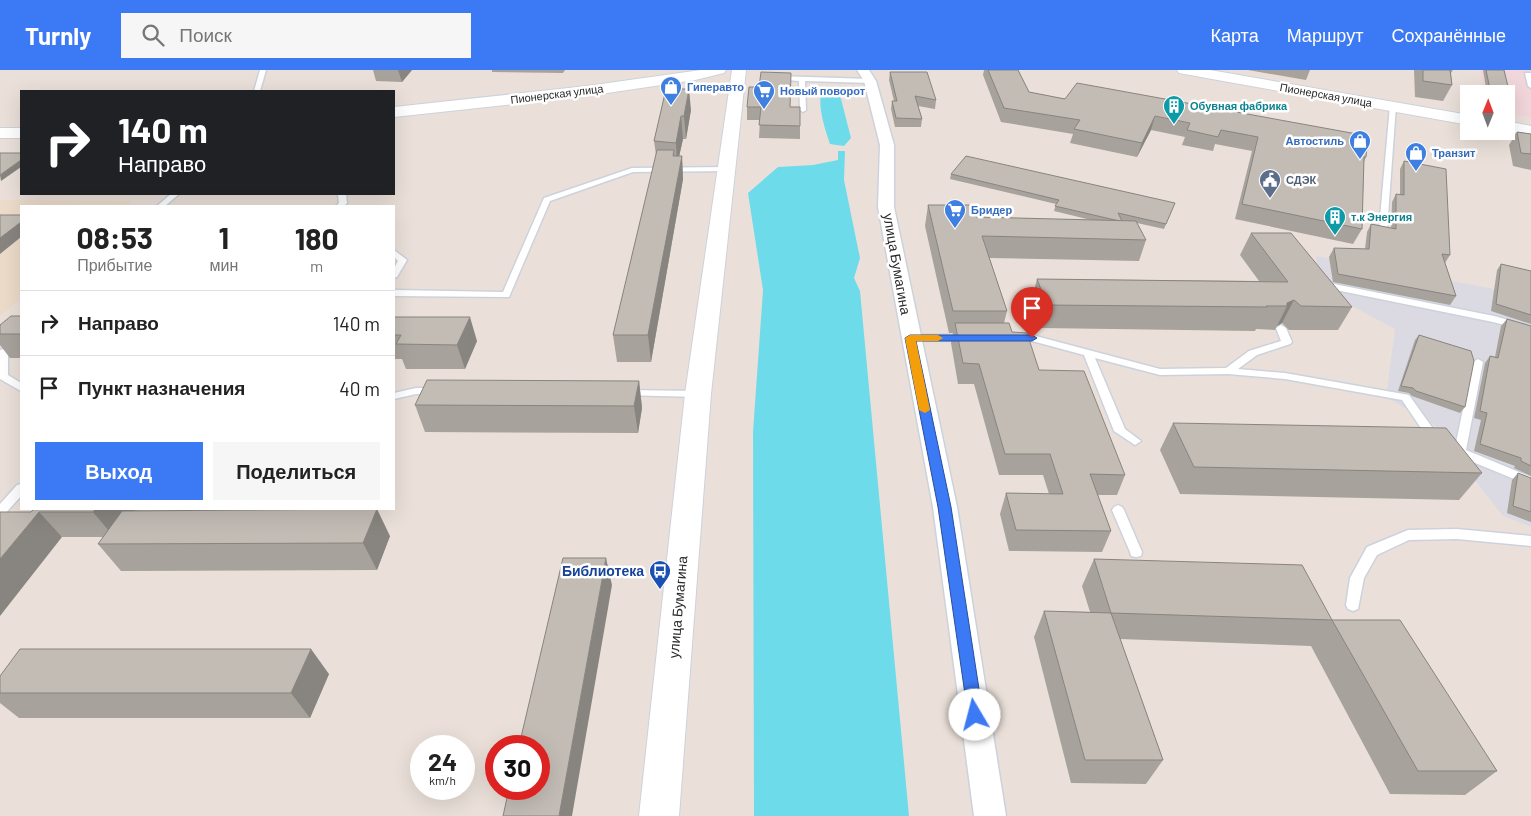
<!DOCTYPE html>
<html lang="ru">
<head>
<meta charset="utf-8">
<style>
  :root { --surface:#fff; --page:#f6f6f6; --text:#222; --muted:#767676; --line:#e0e0e0; --accent:#3c79f4 }
  body { margin:0; font-family:Barlow,sans-serif; background:var(--page); color:var(--text); height:100vh; display:flex; flex-direction:column; font-size:19px; white-space:nowrap }
  * { box-sizing:border-box; margin:0 }
  p { font-size:16px; color:var(--muted) }
  .icon { flex:none; width:28px; height:28px; fill:none; stroke:currentColor; stroke-width:2; stroke-linecap:round; stroke-linejoin:round }
  .map { position:relative; flex:1; overflow:hidden }
  .panel { position:absolute; left:20px; top:135px; width:375px; height:305px; display:flex; flex-direction:column; background:var(--surface); border-radius:0px; box-shadow:0 5px 20px #0002 }
  .panel>* { flex:none }
  .top-card { position:absolute; left:20px; top:20px; width:375px; height:105px; border-radius:0px; box-shadow:0 5px 20px #0002; background:#202124; color:#fff; overflow:hidden }
  .needle { width:32px; rotate:1deg }
  .buttons { position:absolute; left:1460px; top:15px; display:grid; gap:10px }
  .buttons a { display:grid; place-items:center; width:55px; height:55px; border-radius:0px; background:var(--surface); box-shadow:0 5px 20px #0002; font-size:25px }
  .speed { position:absolute; left:410px; top:665px; display:flex; gap:10px; font-size:25px; font-weight:700; text-align:center }
  .speed>* { display:grid; place-content:center; width:65px; height:65px; border-radius:50%; background:var(--surface); box-shadow:0 5px 20px #0002; line-height:1 }
  .speed small { font-size:12px; font-weight:400 }
  .speed .limit { border:8px solid #d22; background:#fff; color:#111 }
  .pin { position:absolute; display:grid; place-items:center; width:42px; height:42px; color:#fff; margin:-51px -21px; border-radius:50% 50% 50% 0; rotate:-45deg; box-shadow:0 0 5px #0007 }
  .pin .icon { rotate:45deg }
  .me { position:absolute; width:55px; margin:-28px; rotate:352deg; stroke-linejoin:round; filter:drop-shadow(0 0 4px #0008) }
  .turn { display:flex; align-items:center; gap:18px; height:105px; padding:0 15px; font-size:22px }
  .turn .icon { width:65px; height:65px; stroke-width:2.5 }
  .turn b { display:block; font-size:35px; line-height:42px }
  .eta { display:flex; justify-content:space-evenly; align-items:center; height:85px; text-align:center }
  .eta b { font-size:30px; font-weight:700; line-height:35px }
  .primary-button { display:flex; gap:10px; margin-top:auto; padding:10px 15px }
  .primary-button a { flex:1; height:58px; border-radius:0px; background:var(--accent); color:#fff; font-size:20px; font-weight:700; line-height:58px; text-align:center }
  .primary-button a+a { background:var(--page); color:var(--text) }
  ul { padding:0; list-style:none }
  li { display:flex; align-items:center; gap:15px; height:65px; padding:0 15px; border-top:1px solid var(--line) }
  li div { flex:1 }
  li b { display:block; font-size:19px }
  li em { font-style:normal }
  header { display:flex; align-items:center; gap:30px; box-sizing:border-box; height:70px; padding:0 25px; background:var(--accent); color:#fff }
  header strong { font-size:24px }
  nav { display:flex; gap:28px; margin-inline-start:auto; font-size:18px }
  .search { width:350px; height:45px; background:var(--page); display:flex; align-items:center; gap:12px; box-sizing:border-box; padding:0 18px; border-radius:0px; color:var(--muted); font-size:19px }
  .map>svg:first-child { display:block }
</style>
</head>
<body>
<header>
<strong>Turnly</strong>
<div class="search"><svg class="icon" aria-label="search" viewBox="0 0 24 24"><circle cx="10" cy="10" r="6"/><path d="M15 15l6 6"/></svg>Поиск</div>
<nav><a>Карта</a><a>Маршрут</a><a>Сохранённые</a></nav>
</header>
<div class="map">
<svg width="1531" height="746" viewBox="0 0 1531 746">
  <rect width="100%" height="100%" fill="#eae0d9"/>
  <path fill="#dbdae2" d="M1316 186 1489 218 1531 229V457L1503 446 1462 394 1451 365 1386 327 1395 259 1320 219Z"/>
  <path fill="#ecdbc9" d="M0 130 132 131 126 136H21V228L0 246Z"/>
  <path fill="#f1d6db" d="M1480 0H1531V48L1506 43V24H1483Z"/>
  <g fill="#6edbea">
    <path d="M830 19 836 20 841 29 851 68 844 76 830 74C825 59 818 39 821 22Z"/>
    <path d="M838 81H845L844 110 860 188 854 208 860 221 909 746H754L753 362 763 220 748 123 778 97 813 95 838 90Z"/>
  </g>
  <g fill="none" stroke-linecap="round" stroke-linejoin="round">
    <g stroke="#ccd2dc" stroke-width="3">
      <g id="service">
        <path d="M260 0H266L260 21H254Z"/>
        <path d="M1525 3H1531V18L1528 16Z"/>
        <path d="M777 6 870 9 873 11 870 13 805 11 806 40 803 42 800 40 799 11 775 9V7Z"/>
        <path d="M1393 34 1396 36 1387 159 1383 161 1379 159 1390 36Z"/>
        <path d="M727 97 731 99 730 101 633 102 550 131 509 227 394 226V220L503 222 544 128 632 98Z"/>
        <path d="M171 124H179L165 136H157Z"/>
        <path d="M338 124H346L347 133 344 136H336L339 133Z"/>
        <path d="M394 180 407 190 397 207 394 208V198L398 191 394 187Z"/>
        <path d="M1329 213 1494 246 1531 256V262L1493 252 1326 218 1324 216Z"/>
        <path d="M1281 255 1286 258 1292 272 1290 274 1257 285 1238 299 1285 303 1409 325 1439 367 1441 370 1439 373H1431L1402 330 1285 309 1228 304 1160 305 1095 288 1125 359 1141 371 1135 375 1114 361 1084 285 1032 271H1014L1009 268 1014 265H1032L1160 299 1226 298 1249 281 1281 271 1276 258Z"/>
        <path d="M910 265H966L971 268 966 271 907 270 905 268 907 266Z"/>
        <path d="M3 279 8 282V305L21 313V321L0 309V280Z"/>
        <path d="M1478 289 1483 292 1466 380 1531 407V416L1456 385 1454 382 1473 292Z"/>
        <path d="M416 318H436L441 321 436 324H416L394 329V323Z"/>
        <path d="M625 320 698 321 703 324 698 327 621 325 620 323Z"/>
        <path d="M21 414V426L4 445 0 447V434L17 415Z"/>
        <path d="M1118 435 1122 437 1124 440 1142 482 1141 486 1136 487 1131 486 1130 482 1112 440 1114 437Z"/>
        <path d="M1457 459 1531 466V476L1457 469 1409 470 1377 485 1364 508 1358 539 1353 541 1348 539 1346 535 1350 508 1367 477 1408 460Z"/>
      </g>
    </g>
    <g stroke="#ccd2dc" stroke-width="3">
      <path id="minor" d="M857 0H869L876 11 894 75V137L957 437 1006 746H974L933 437 878 137 880 75 864 11Z"/>
    </g>
    <g stroke="#ccd2dc" stroke-width="2">
      <g id="secondary">
        <path d="M701 0H726L724 3 695 10 587 26 394 47V37L587 16Z"/>
        <path d="M732 0H746L711 324 679 746H639L685 324Z"/>
        <path d="M1177 0H1210L1469 45V55L1184 4 1179 3Z"/>
        <path d="M1506 51 1531 56V66L1506 61Z"/>
        <rect x="0" y="58" width="21" height="10"/>
      </g>
    </g>
    <use href="#service" fill="#fff" fill-rule="evenodd"/>
    <use href="#minor" fill="#fff" fill-rule="evenodd"/>
    <use href="#secondary" fill="#fff" fill-rule="evenodd"/>
  </g>
  <g fill="#a7a29c">
    <path d="M373 0H412L402 12 376 11Z"/>
    <path d="M492 0H565L563 3 492 2Z"/>
    <path d="M984 0H1018L1029 22 1366 87 1364 92 1362 159 1353 174 1235 149 1252 81 1215 74 1213 81 1182 75 1185 67 1151 60 1137 87 1070 73 1073 64 1001 52 983 5Z"/>
    <path d="M1248 0H1310L1306 10Z"/>
    <path d="M1414 0H1453L1451 3 1452 15 1443 31 1415 27Z"/>
    <path d="M1483 0H1504L1512 33 1510 37H1506V24H1487Z"/>
    <path d="M890 2 936 30 935 39 918 36 922 49 921 57H895L891 39 892 31H894L889 10Z"/>
    <path d="M666 19 691 40 686 69H683L679 86H682L683 109 651 292H617L613 265 656 85 654 71Z"/>
    <path d="M747 37H790L800 56V69L759 68 760 50H747Z"/>
    <path d="M1517 62 1531 64V100L1513 96 1509 75Z"/>
    <path d="M1404 91 1450 185 1445 193 1456 226 1450 235 1333 212 1329 187 1334 178 1365 179 1367 162 1371 154 1391 158 1392 132 1396 124H1400V99Z"/>
    <path d="M951 104 1175 133 1164 159 1137 153 1146 170 1139 191 989 188 1007 241 1004 253 1012 262 1039 300 1125 405 1117 425H1098L1111 461 1102 482 1009 481 1000 444 1006 423 1049 424 1043 405H999L974 314H958L951 273 953 263H949L925 156 928 135 976 147 1091 150 1054 141 1056 134 950 109Z"/>
    <path d="M1251 163 1352 237 1338 260H1289L1282 253 1277 256 1275 260 1256 259 1255 261 1041 258 1031 232 1037 209 1259 211 1240 185Z"/>
    <path d="M1501 194 1531 201V254L1491 241 1497 200Z"/>
    <path d="M21 246V288H10L0 275V255Z"/>
    <path d="M394 247 477 271 465 299H406L402 289H394Z"/>
    <path d="M1507 249 1531 256V406L1514 398 1515 396 1474 381 1481 350 1474 348 1485 293 1490 286 1495 287 1501 256Z"/>
    <path d="M1419 265 1465 337 1460 343 1412 326 1409 323 1398 321 1415 270Z"/>
    <path d="M639 311 642 338 638 363 425 362 415 335Z"/>
    <path d="M1173 353 1482 403 1459 430 1180 424 1160 380Z"/>
    <path d="M1518 403 1531 408V452L1507 443 1512 410Z"/>
    <path d="M34 439H135L134 440 390 466 377 500 121 501 98 474 103 467H62L31 442Z"/>
    <path d="M1094 489 1332 550 1497 701 1465 725 1390 724 1311 576 1120 569 1163 690 1146 714 1071 713 1034 567 1044 541 1090 542 1082 516Z"/>
    <path d="M329 604 310 648H19L0 633V606Z"/>
  </g>
  <g fill="#88847f">
    <path d="M398 0H412L402 12Z"/>
    <path d="M689 19 691 40 686 69 684 46Z"/>
    <path d="M681 46 683 69 677 96 676 73Z"/>
    <path d="M1155 46 1151 60 1137 87 1142 73Z"/>
    <path d="M682 86 683 109 651 292 648 265Z"/>
    <path d="M21 90V97L1 111 0 105Z"/>
    <path d="M21 152V167L0 184V168Z"/>
    <path d="M1294 230 1282 253 1277 256 1287 236V233Z"/>
    <path d="M470 247 477 271 465 299 457 275Z"/>
    <path d="M639 311 642 338 638 363 634 336Z"/>
    <path d="M96 439H135L114 467 93 442Z"/>
    <path d="M377 439 390 466 377 500 363 473Z"/>
    <path d="M39 442 62 467 0 546V489Z"/>
    <path d="M606 488 612 515 572 746H559Z"/>
    <path d="M311 579 329 604 310 648 291 623Z"/>
  </g>
  <g fill="#c2bcb5" stroke="#88847f">
    <path d="M988 0H1018L1029 22 1065 29 1077 13 1368 66 1366 87H1364L1362 159 1242 134 1258 67 1221 60 1218 67 1187 60 1190 53 1155 46 1142 73 1074 59 1080 50 1004 38Z"/>
    <path d="M1423 0H1450L1452 15 1423 11Z"/>
    <path d="M1486 0H1504L1512 33 1506 32V24H1491Z"/>
    <path d="M761 2 791 3 790 37H800V56L759 55 761 37H747L749 17H759Z"/>
    <path d="M890 2H927L936 30 915 26 922 49 896 48 892 31H897Z"/>
    <path d="M666 19H689L684 46H681L676 73 654 71Z"/>
    <path d="M1517 62 1531 64V84L1521 83Z"/>
    <path d="M657 80H674L673 86H682L648 265H613Z"/>
    <path d="M0 83H21V90L0 105Z"/>
    <path d="M966 86 1175 133 1166 154 1118 143 1122 151 1115 150 1055 136 1059 130 951 104Z"/>
    <path d="M1404 91 1446 99 1450 185 1442 184 1456 226 1338 204 1334 178 1369 179 1371 154 1396 159V124L1404 125Z"/>
    <path d="M928 135H973L976 147 1136 151 1146 170 982 166 1007 241H953Z"/>
    <path d="M0 145H21V152L0 168Z"/>
    <path d="M1251 163H1291L1352 237 1301 236 1294 230 1287 233V236H1266L1267 237 1047 235 1037 209 1288 212Z"/>
    <path d="M1501 194 1531 201V245L1496 234Z"/>
    <path d="M11 246H21V264H0V255Z"/>
    <path d="M394 247H470L457 275 396 274 401 265H394Z"/>
    <path d="M1507 249 1531 256V396L1521 391V388L1480 374 1487 343 1480 341 1490 286 1498 288Z"/>
    <path d="M955 253H1009L1012 262 1027 263 1039 300 1084 301 1125 405 1090 404 1111 461 1016 460 1006 423 1063 424 1050 384H1005L979 294 963 293Z"/>
    <path d="M1419 265 1471 281 1474 291 1465 337 1416 321 1413 318 1401 316Z"/>
    <path d="M427 310 639 311 634 336 415 335Z"/>
    <path d="M1173 353 1446 358 1482 403 1194 397Z"/>
    <path d="M1518 403 1531 408V442L1513 436Z"/>
    <path d="M34 439H96L93 442H39L0 489V442H31Z"/>
    <path d="M377 439 363 473 98 474 122 441Z"/>
    <path d="M563 488H606L559 746H503L509 719H539V676H519Z"/>
    <path d="M1094 489 1302 495 1332 550 1111 543Z"/>
    <path d="M1044 541 1111 543 1163 690H1085Z"/>
    <path d="M1332 550H1400L1497 701H1418Z"/>
    <path d="M20 579H311L291 623H0V606Z"/>
  </g>
  <path fill="#3c79f4" stroke="#274f9f" d="M910 265H1032L1037 268 1032 271H916L951 437 983 645 981 650 975 652 970 650 968 645 938 437 905 268Z"/>
  <path fill="#f59e0b" d="M910 265H938L943 268 938 271H916L930 340 925 343 919 340 905 268Z"/>
  <defs>
    <g id="shop-pin" transform="scale(1.125)"><path d="M0 17L-7.5 6A9.5 9.5 0 1 1 7.5 6Z" fill="#3f7fe0" stroke="#fff"/><path d="M-5-2.5h2.3a2.7 3.5 0 0 1 5.4 0H5L5.5 6h-11ZM-1.5-2.5h3a1.5 2.3 0 0 0-3 0Z" fill="#fff"/></g>
    <g id="supermarket-pin" transform="scale(1.125)"><path d="M0 17L-7.5 6A9.5 9.5 0 1 1 7.5 6Z" fill="#3f7fe0" stroke="#fff"/><path d="M-6-5.5h2.5l.6 2H6L4.5 2H-2.5L-4.4-4H-6ZM-1.5 3.2a1.3 1.3 0 1 0 .1 0ZM3 3.2a1.3 1.3 0 1 0 .1 0Z" fill="#fff"/></g>
    <g id="building-pin" transform="scale(1.125)"><path d="M0 17L-7.5 6A9.5 9.5 0 1 1 7.5 6Z" fill="#0f9aa8" stroke="#fff"/><path d="M-4-6H4V6H1V3H-1V6H-4ZM-2.5-4.3h1.7v1.8h-1.7ZM.8-4.3h1.7v1.8H.8ZM-2.5-1h1.7V.8h-1.7ZM.8-1h1.7V.8H.8Z" fill="#fff"/></g>
    <g id="civic-pin" transform="scale(1.125)"><path d="M0 17L-7.5 6A9.5 9.5 0 1 1 7.5 6Z" fill="#5c6f8a" stroke="#fff"/><path d="M-.6-6.5H3V-4.5H.6V-3L4-1V1h2V6H-6V1h2V-1L-.6-3ZM-1.2 2.5V6h2.4V2.5Z" fill="#fff"/></g>
    <g id="bus-pin" transform="scale(1.125)"><path d="M0 17L-7.5 6A9.5 9.5 0 1 1 7.5 6Z" fill="#1a4fb4" stroke="#fff"/><path d="M-5-6H5V4H4V6H2V4H-2V6H-4V4H-5ZM-3.5-4V0h7V-4ZM-3.5 1.2v1.5H-2V1.2ZM2 1.2v1.5H3.5V1.2Z" fill="#fff"/></g>
  </defs>
  <g fill-rule="evenodd">
    <use href="#shop-pin" x="671" y="17"/>
    <use href="#supermarket-pin" x="764" y="21"/>
    <use href="#building-pin" x="1174" y="36"/>
    <use href="#shop-pin" x="1360" y="71"/>
    <use href="#shop-pin" x="1416" y="83"/>
    <use href="#civic-pin" x="1270" y="110"/>
    <use href="#supermarket-pin" x="955" y="140"/>
    <use href="#building-pin" x="1335" y="147"/>
    <use href="#bus-pin" x="660" y="501"/>
  </g>
  <g text-anchor="middle" stroke-width="5" stroke-linejoin="round" paint-order="stroke">
    <g font-size="11" font-weight="bold" fill="#366cbe" stroke="#fff" text-anchor="start">
      <text x="687" y="21">Гиперавто</text>
      <text x="780" y="25">Новый поворот</text>
      <text x="1344" y="75" text-anchor="end">Автостиль</text>
      <text x="1432" y="87">Транзит</text>
      <text x="971" y="144">Бридер</text>
    </g>
    <g font-size="11" fill="#282828" stroke="#fff">
      <text transform="translate(557 24) rotate(-7)" y="4">Пионерская улица</text>
      <text transform="translate(1326 25) rotate(10)" y="4">Пионерская улица</text>
    </g>
    <g font-size="11" font-weight="bold" fill="#0d838f" stroke="#fff" text-anchor="start">
      <text x="1190" y="40">Обувная фабрика</text>
      <text x="1351" y="151">т.к Энергия</text>
    </g>
    <g font-size="11" font-weight="bold" fill="#4e5e75" stroke="#fff" text-anchor="start">
      <text x="1286" y="114">СДЭК</text>
    </g>
    <g font-size="14" fill="#282828" stroke="#fff">
      <text transform="translate(897 194) rotate(80)" y="5">улица Бумагина</text>
      <text transform="translate(678 537) rotate(-85)" y="5">улица Бумагина</text>
    </g>
    <g font-size="14" font-weight="bold" fill="#164399" stroke="#fff" text-anchor="end">
      <text x="644" y="506">Библиотека</text>
    </g>
  </g>
</svg>
<div class="buttons">
<a><svg class="needle" viewBox="-14 -14 28 28"><path d="M0-13l5 13h-10z" fill="#e53935"/><path d="M0 13l5-13h-10z" fill="#767676"/></svg></a>
</div>
<div class="speed"><div>24<small>km/h</small></div><div class="limit">30</div></div>
<div class="pin" style="left:1032px;top:268px;background:#d93025"><svg class="icon" aria-label="arrive" viewBox="0 0 24 24"><path d="M6 21V4h12l-3 4 3 4H6"/></svg></div>
<svg class="me" style="left:975px;top:645px" viewBox="-20 -20 40 40"><circle r="19" fill="#fff"/><path d="M0-13L10 11 0 6-10 11z" fill="#3c79f4"/></svg>
<div class="top-card">
<div class="turn"><svg class="icon" aria-label="right" viewBox="0 0 24 24"><path d="M7 20v-9h11M14 6l5 5-5 5"/></svg><div><b>140 m</b>Направо</div></div>
</div>
<section class="panel">
<div class="eta">
<div><b>08:53</b><p>Прибытие</p></div>
<div><b>1</b><p>мин</p></div>
<div><b>180</b><p>m</p></div>
</div>
<ul>
<li><svg class="icon" aria-label="right" viewBox="0 0 24 24"><path d="M7 20v-9h11M14 6l5 5-5 5"/></svg><div><b>Направо</b></div><em>140 m</em></li>
<li><svg class="icon" aria-label="arrive" viewBox="0 0 24 24"><path d="M6 21V4h12l-3 4 3 4H6"/></svg><div><b>Пункт назначения</b></div><em>40 m</em></li>
</ul>
<div class="primary-button"><a>Выход</a><a>Поделиться</a></div>
</section>
</div>
</body>
</html>
